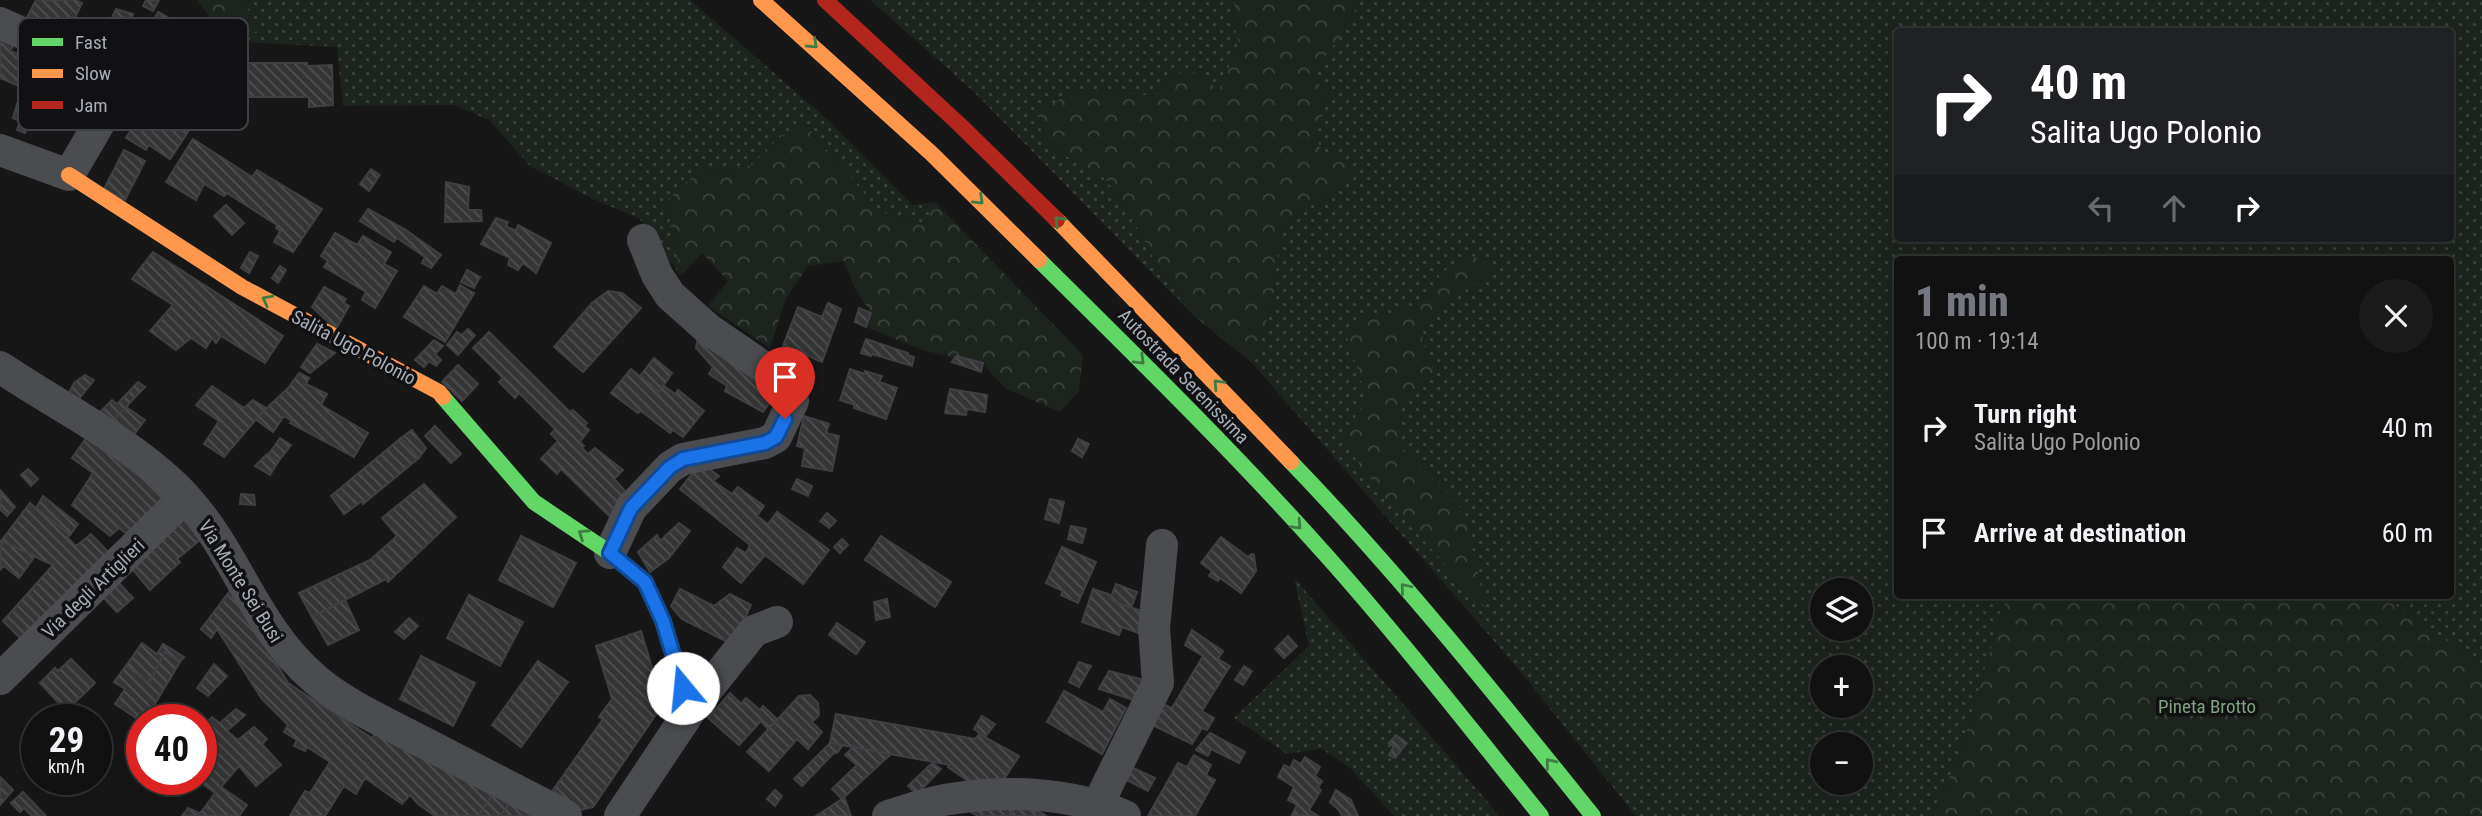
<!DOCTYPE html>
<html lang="en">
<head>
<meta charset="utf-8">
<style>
  :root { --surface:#111; --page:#1a1a1a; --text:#f1f3f6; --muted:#9c9d9f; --line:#303131; --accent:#757880 }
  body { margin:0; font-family:"Roboto Condensed",sans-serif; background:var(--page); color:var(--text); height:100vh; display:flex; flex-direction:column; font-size:26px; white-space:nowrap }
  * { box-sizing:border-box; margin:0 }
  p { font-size:23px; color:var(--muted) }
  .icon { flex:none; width:38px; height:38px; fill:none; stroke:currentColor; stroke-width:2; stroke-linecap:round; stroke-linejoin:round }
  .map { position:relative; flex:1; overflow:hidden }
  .panel { position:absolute; left:1894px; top:256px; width:560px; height:343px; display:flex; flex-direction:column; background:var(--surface); border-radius:7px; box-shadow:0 7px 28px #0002,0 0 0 2px var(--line) }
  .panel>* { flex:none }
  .banner { position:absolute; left:1894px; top:28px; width:560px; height:214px; border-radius:7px; box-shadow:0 7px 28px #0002,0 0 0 2px var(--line); background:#202124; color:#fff; overflow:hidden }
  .buttons { position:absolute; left:1810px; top:578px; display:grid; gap:14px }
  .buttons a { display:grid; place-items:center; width:63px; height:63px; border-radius:50%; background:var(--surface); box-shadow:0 7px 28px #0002,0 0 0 2px var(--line); font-size:35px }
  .speed { position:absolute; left:21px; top:704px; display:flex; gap:14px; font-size:35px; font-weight:700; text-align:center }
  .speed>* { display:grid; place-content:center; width:91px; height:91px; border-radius:50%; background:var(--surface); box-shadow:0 7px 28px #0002,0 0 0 2px var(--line); line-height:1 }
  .speed small { font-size:18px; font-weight:400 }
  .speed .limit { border:10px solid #d22; background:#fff; color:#111 }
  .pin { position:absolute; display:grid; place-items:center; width:60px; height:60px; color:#fff; margin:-72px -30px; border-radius:50% 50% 50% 0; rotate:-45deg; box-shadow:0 0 7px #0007 }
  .pin .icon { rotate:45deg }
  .me { position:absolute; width:77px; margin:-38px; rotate:343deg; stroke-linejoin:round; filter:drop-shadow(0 0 5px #0008) }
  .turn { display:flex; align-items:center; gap:24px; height:147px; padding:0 21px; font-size:32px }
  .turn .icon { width:91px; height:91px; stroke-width:2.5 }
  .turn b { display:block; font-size:49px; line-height:60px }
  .lanes { display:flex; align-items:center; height:66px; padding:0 21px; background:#0003; justify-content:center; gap:35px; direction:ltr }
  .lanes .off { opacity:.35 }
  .round { display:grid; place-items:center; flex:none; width:74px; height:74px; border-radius:37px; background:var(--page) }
  .summary { display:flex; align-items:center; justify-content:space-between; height:119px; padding:0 21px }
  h1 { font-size:42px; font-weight:800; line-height:52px; color:var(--accent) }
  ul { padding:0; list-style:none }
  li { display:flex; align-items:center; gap:21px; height:105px; padding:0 21px }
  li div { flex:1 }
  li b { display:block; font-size:26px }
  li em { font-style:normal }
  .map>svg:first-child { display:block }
</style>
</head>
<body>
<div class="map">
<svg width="2482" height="816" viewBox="0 0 2482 816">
  <defs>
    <pattern id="grass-dots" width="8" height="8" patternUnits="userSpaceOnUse" patternTransform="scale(1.75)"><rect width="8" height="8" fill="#1d241e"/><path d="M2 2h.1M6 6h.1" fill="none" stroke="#3b413d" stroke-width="1.8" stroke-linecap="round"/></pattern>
    <pattern id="forest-crowns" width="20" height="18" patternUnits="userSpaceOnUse" patternTransform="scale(1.75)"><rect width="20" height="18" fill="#1d241e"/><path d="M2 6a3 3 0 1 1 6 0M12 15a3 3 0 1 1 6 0" fill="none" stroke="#3b413d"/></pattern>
    <pattern id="building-back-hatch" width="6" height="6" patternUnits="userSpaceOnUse" patternTransform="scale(1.75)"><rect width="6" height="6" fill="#353536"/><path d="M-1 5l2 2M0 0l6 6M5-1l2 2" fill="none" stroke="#4f5051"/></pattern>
  </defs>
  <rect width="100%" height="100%" fill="#171717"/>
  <g fill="url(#grass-dots)" fill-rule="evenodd">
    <path d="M244 0H690L827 119 913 205 935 202 925 224 880 212 802 121 778 139 752 165 722 170 702 168 666 201 681 276 640 219 591 198 530 166 489 120 454 105 343 106 337 47 229 41 260 30Z"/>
    <path d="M870 0H1236L1232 14 1239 44 1219 91 1192 71 1172 74 1156 96 1074 89 1037 114 1049 146 1106 179 1142 235 1159 270 1193 315 973 91Z"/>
    <path d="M1360 0H2482V665L2380 595H2450V259H1897V595H2007L1959 756 1932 816H1636L1515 665 1252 363 1273 302 1279 239 1296 211 1334 196 1316 137 1329 94 1309 76 1343 33ZM1897 32H2450V238H1897ZM1822 590H1860V628H1822ZM1822 667H1860V705H1822ZM1822 744H1860V782H1822Z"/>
    <path d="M1294 578 1481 794 1499 816H1394L1350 768 1322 749 1287 754 1234 718 1309 646Z"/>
  </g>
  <g fill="url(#forest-crowns)">
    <path d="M197 0H244L260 30 229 41Z"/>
    <path d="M1236 0H1360L1343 33 1310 76 1329 94 1316 137 1322 151 1341 154 1357 175 1334 196 1296 211 1279 239 1273 302 1252 363 1193 315 1159 270 1142 235 1106 179 1049 146 1037 114 1074 89 1156 96 1172 74 1192 71 1219 90 1239 44 1232 14Z"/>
    <path d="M802 121 880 212 925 224 935 202 1083 355 1079 391 1060 412 1005 388 982 363 925 351 866 327 871 313 855 289 844 261 808 266 786 298 770 348 708 306 728 281 702 253 681 276 666 201 702 168 722 170 752 165 778 139Z"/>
    <path d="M1473 256 1496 269 1427 317 1422 338 1435 374 1404 397 1396 442 1464 511 1486 609 1381 494 1341 438 1367 400 1347 337 1364 313H1397L1434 293 1440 273Z"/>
    <path d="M2007 595H2380L2482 665V816H1932L1959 756Z"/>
  </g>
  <g fill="url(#building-back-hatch)" stroke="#3f4043" stroke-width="2">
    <path d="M36 0H75L82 3 73 22 77 23 70 42 25 21Z"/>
    <path d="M146 0H159L153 11 143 6Z"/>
    <path d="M116 9 133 14 122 46 103 37Z"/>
    <path d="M158 12 180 24 175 30 214 51 200 77 194 74 187 89 132 60Z"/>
    <path d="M0 35 15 42 10 51 44 65 48 59 75 71 70 79 81 84 71 108 0 78Z"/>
    <path d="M243 63H307V66L332 65 333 105 309 107V97H244V88L217 89V64Z"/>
    <path d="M32 92 42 96 39 104H42L36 116 32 114 25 133 17 130 20 121 13 118 17 104 26 106Z"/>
    <path d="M149 102 190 129 170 159 149 145 146 150 126 138Z"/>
    <path d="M193 139 252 177 257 170 322 209 293 252 274 242 280 231 276 228 277 225 227 193 224 196 204 184 196 200 166 182Z"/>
    <path d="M124 150 145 161 125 200 104 189Z"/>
    <path d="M371 169 380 175 369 191 360 184Z"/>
    <path d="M446 182 469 187 468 210H481L482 221 445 222Z"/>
    <path d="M226 205 244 223 232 235 214 216Z"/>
    <path d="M368 209 406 230 441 255 431 268 422 263 425 257 397 238 394 242 360 221Z"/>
    <path d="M496 218 508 222 506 226 516 231 518 225 551 243 536 273 523 263 518 270 508 265 510 258 481 244Z"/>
    <path d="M335 233 357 245 363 236 391 252 384 264 397 271 375 308 362 300 366 292 324 267 328 261 321 256Z"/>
    <path d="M153 252 283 336 265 363 221 336 216 343 212 338 206 348 191 338 176 350 150 331 173 305 132 279Z"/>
    <path d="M250 252 258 256 249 273 241 268Z"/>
    <path d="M280 266 286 270 278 283 272 278Z"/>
    <path d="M467 270 480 277 474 288 461 282Z"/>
    <path d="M460 285 474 293 445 342 404 317 424 286 437 294 442 286 456 294Z"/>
    <path d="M324 287 346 299 344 303 349 306 336 329 312 307Z"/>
    <path d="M608 291 622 293 641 308 583 372 554 347 592 303Z"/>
    <path d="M828 303 841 309 822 362 783 346 798 307 822 317Z"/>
    <path d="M859 308 871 313 866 327 855 322Z"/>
    <path d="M468 329 475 335 458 355 447 345 457 332 462 335Z"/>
    <path d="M489 332 570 412 573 410 587 423 584 426 589 430 580 442 584 446 582 448 588 454 595 448 623 470 614 479 627 493 609 516 561 469 557 474 541 459 558 441 551 434 555 429 519 393 515 398 499 382 503 378 473 348Z"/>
    <path d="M698 338 777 393 763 412 725 391 727 386 709 374 713 367 696 348Z"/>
    <path d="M866 339 908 353 907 355 914 357 912 366 872 354 871 356 861 353Z"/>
    <path d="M434 340 443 346 435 354 441 360 436 366 429 361 424 367 415 360Z"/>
    <path d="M317 344 335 353 310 373 301 367Z"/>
    <path d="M956 356 983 363 981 372 952 362Z"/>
    <path d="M654 358 672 373 659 392 640 376Z"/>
    <path d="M458 365 478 384 462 401 442 382Z"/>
    <path d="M631 369 659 392 664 386 675 394 678 390 704 411 683 437 673 430 670 433 641 411 638 413 611 393Z"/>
    <path d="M850 369 864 374 865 371 882 376 879 382 897 388 886 419 854 408 855 405 840 400Z"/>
    <path d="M299 373 309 378 306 384 327 394 321 405 368 433 354 457 290 423 292 421 284 416 273 432 255 419 288 388Z"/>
    <path d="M85 375 94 380 79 399 69 393 74 383Z"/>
    <path d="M138 382 145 387 112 422 98 414 112 400 117 404Z"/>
    <path d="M212 386 244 408 253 400 266 408 224 457 204 444 219 421 196 405Z"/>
    <path d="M950 389 987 395 985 412 967 409 966 415 945 413Z"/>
    <path d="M126 407 145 420 132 437 112 422Z"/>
    <path d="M804 416 829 424 826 433 839 436 832 471 802 466 805 448 797 446Z"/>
    <path d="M435 426 461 454 451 463 425 436Z"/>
    <path d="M412 430 426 448 419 458 401 438Z"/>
    <path d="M87 437 169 498 128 535 119 528 110 536 72 505 93 473 72 458Z"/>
    <path d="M280 438 291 445 278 462 268 455Z"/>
    <path d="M401 438 419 458 363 504 362 501 344 514 331 496Z"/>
    <path d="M1078 439 1089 444 1082 457 1072 451Z"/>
    <path d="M267 454 278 462 270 475 255 466Z"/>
    <path d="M703 464 719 476 713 481 732 494 738 487 764 506 757 516 768 524 777 512 829 550 803 584 765 555 741 583 723 567 737 548 746 553 750 545 680 489 695 470Z"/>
    <path d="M28 469 38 479 31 486 21 475Z"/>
    <path d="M797 479 812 486 808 496 792 489Z"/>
    <path d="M424 484 456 517 388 582 386 579 312 617 299 593 370 560 397 536 382 518Z"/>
    <path d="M1 491 15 507 7 516 0 509Z"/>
    <path d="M241 494 254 495 255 505 240 504Z"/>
    <path d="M43 496 78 524 70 535 36 508Z"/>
    <path d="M1050 499 1064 502 1059 523 1045 519Z"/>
    <path d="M30 503 70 535 67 537 76 546 91 534 112 556 22 640 3 621 53 565 1 541Z"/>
    <path d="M827 513 836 521 829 528 820 521Z"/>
    <path d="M183 518 200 540 177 559 180 562 150 590 128 564Z"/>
    <path d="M679 523 690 531 669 558 650 572 638 552 657 535 660 541Z"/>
    <path d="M1071 526 1086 529 1082 543 1068 539Z"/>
    <path d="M521 536 576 563 553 607 499 580Z"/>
    <path d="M881 536 951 582 935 607 865 560Z"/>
    <path d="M1221 537 1248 557 1252 554 1254 555 1256 571 1241 593 1220 578 1218 581 1209 576 1212 571 1201 563Z"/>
    <path d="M842 539 848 545 840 553 834 547Z"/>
    <path d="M1 541 35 556 19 578 4 566 0 570Z"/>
    <path d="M1062 547 1096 562 1078 603 1061 595 1063 591 1046 583Z"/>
    <path d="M116 580 133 598 117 612 101 595Z"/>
    <path d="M1116 584 1137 592 1131 608 1114 602 1111 597Z"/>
    <path d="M232 588 288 683 372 738 376 732 493 794 479 816H435L418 804 410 795 402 804 365 778 356 794 344 786 325 816H290L305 791 310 793 330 762 307 747 305 751 294 746 297 740 284 732 288 725 262 699 217 629 211 638 201 629Z"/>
    <path d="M680 589 714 606 730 594 751 605 733 645 682 619 671 606Z"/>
    <path d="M1093 589 1109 594 1114 602 1148 613 1141 634 1122 627 1119 635 1082 622Z"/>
    <path d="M469 595 523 622 500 666 447 638Z"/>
    <path d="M887 599 890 617 876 620 874 602Z"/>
    <path d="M345 600 359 630 328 645 312 617Z"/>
    <path d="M409 618 418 626 404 639 395 632Z"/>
    <path d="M837 623 865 642 856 654 829 635Z"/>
    <path d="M1192 630 1223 651 1218 659 1230 666 1202 711 1214 718 1207 730 1202 728 1192 744 1150 724 1158 702 1172 708 1203 656 1185 645Z"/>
    <path d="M641 631 663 704 593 807 580 810 553 790 603 719 599 717 612 699 596 646Z"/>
    <path d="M1288 636 1297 646 1284 658 1275 649Z"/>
    <path d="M142 643 157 654 163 644 184 657 180 662 165 652 149 683 126 666Z"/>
    <path d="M165 652 180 662 153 707 167 719H142V733L137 731 142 722 115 704 125 689 114 682 126 666 149 683Z"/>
    <path d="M421 656 475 683 453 726 400 699Z"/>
    <path d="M71 659 95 683 66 711 40 683 55 668 58 671Z"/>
    <path d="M538 661 568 682 521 747 492 725Z"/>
    <path d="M1079 662 1091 666 1079 687 1069 682Z"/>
    <path d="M214 664 227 676 208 696 197 688Z"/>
    <path d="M1244 666 1252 671 1243 685 1235 680Z"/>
    <path d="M1109 671 1144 680 1134 700 1099 689Z"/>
    <path d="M1064 691 1103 712 1110 699 1126 708 1102 754 1047 722Z"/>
    <path d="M730 693 741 704 746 698 760 710 763 706 777 719 768 729 761 721 739 745 708 718Z"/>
    <path d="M810 695 818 703 819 715 812 722 822 732 808 749 797 739 769 771 747 752 799 696Z"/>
    <path d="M236 709 245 715 227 731 238 740 254 727 267 739 262 744 281 765 256 786 239 766 221 787 247 805 239 816H218L205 807 215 793 196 779H201V729L212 717 220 723Z"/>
    <path d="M836 714 975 739 979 734 1019 756 999 787 978 788 948 767 950 765 830 743Z"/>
    <path d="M982 716 995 724 985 737 974 729Z"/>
    <path d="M1210 733 1245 752 1239 763 1211 749 1208 756 1196 750Z"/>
    <path d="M1396 735 1407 743 1395 758 1389 755 1394 746 1389 743Z"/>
    <path d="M830 743 843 745 837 753H834L802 786 794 779Z"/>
    <path d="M853 747 891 754 842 799 832 789 857 765 845 755Z"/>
    <path d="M1194 755 1211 765 1206 775 1215 780 1195 816H1148L1178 763 1187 767Z"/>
    <path d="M1305 757 1320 767 1315 776 1322 781 1318 788 1321 790 1309 810 1318 816 1292 815 1297 805 1288 800 1294 787 1278 777 1284 765 1290 768 1294 760 1301 764Z"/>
    <path d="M932 763 941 769 917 794 908 786Z"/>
    <path d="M1131 767 1155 778 1148 791 1125 779Z"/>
    <path d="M0 777 13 790 0 805Z"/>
    <path d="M775 790 782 796 775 806 767 799Z"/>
    <path d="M1336 790 1351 800 1358 816H1342L1339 810 1330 802Z"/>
    <path d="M23 792 46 816H32L24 808 20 812 11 803Z"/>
    <path d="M493 794 510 803 500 816H478Z"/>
    <path d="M845 799 851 816H816L842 799Z"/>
    <path d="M510 803 533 816H500Z"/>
    <path d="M1016 805 1039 812 1047 816H1010Z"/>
    <path d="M205 807 218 816H197Z"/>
    <path d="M188 808 199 813 197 816H182Z"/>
    <path d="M972 808 1013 809 1010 816H978L971 812Z"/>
  </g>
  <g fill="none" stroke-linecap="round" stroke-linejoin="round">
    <g stroke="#4b4c50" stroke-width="32">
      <path d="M0 23 125 79 69 175 0 150"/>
      <path d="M0 367C59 407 139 446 186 498 238 555 254 627 315 679 341 702 384 722 415 738 466 764 516 790 566 816"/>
      <path d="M610 553 631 508 670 467 683 459 765 443 776 437 793 401 791 386 708 329 670 295 657 275 643 240"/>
      <path d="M0 679 185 497"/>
      <path d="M1098 804 1158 683 1154 628 1162 545"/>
      <path d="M620 816 690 711 754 631 777 622"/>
      <path d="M888 816C908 810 929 802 950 799 1007 790 1072 792 1125 816"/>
    </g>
    <g stroke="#63d668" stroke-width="16">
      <path d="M1039 260C1136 356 1234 452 1325 554 1400 638 1470 728 1541 816"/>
      <path d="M443 397 534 502 610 553 645 582 663 621 690 711"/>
      <path d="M1291 462C1399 574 1496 695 1593 816"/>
    </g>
    <g stroke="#ff974d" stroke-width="16">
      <path d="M761 0 932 154 1039 260"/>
      <path d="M69 175 242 287 439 392 443 397"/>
      <path d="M1057 220 1291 462"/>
    </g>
    <path stroke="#b3261e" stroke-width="16" d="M825 0 959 124 1057 220"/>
  </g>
  <defs><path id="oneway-chevron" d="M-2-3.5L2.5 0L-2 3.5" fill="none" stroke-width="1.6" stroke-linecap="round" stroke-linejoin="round" transform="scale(1.75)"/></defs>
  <g stroke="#3e7d42">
    <use href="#oneway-chevron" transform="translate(813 44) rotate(42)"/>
    <use href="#oneway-chevron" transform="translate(979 200) rotate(44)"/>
    <use href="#oneway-chevron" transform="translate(1059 221) rotate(-136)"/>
    <use href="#oneway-chevron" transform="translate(267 300) rotate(-152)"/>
    <use href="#oneway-chevron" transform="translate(1140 360) rotate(45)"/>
    <use href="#oneway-chevron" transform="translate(1218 384) rotate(-133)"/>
    <use href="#oneway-chevron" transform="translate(1297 525) rotate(47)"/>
    <use href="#oneway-chevron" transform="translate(583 534) rotate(-146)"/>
    <use href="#oneway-chevron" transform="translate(1405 588) rotate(-130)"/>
    <use href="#oneway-chevron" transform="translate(1550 763) rotate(-129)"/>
  </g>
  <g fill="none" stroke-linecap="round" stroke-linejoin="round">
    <g stroke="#114b97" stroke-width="18">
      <path id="route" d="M683 688 663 621 645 582 610 553 631 508 670 467 683 459 765 443 776 437 785 419"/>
    </g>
    <use href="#route" stroke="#1a73e8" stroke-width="12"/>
  </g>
  <g text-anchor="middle" stroke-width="7" stroke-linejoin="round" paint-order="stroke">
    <g font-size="19" fill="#a8adb8" stroke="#111113">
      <text transform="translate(354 347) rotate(28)" y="7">Salita Ugo Polonio</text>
      <text transform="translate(1184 376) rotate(46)" y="7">Autostrada Serenissima</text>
      <text transform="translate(241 581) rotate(58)" y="7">Via Monte Sei Busi</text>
      <text transform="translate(93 588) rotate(-44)" y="7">Via degli Artiglieri</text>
    </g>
    <g font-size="19" fill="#7fa381" stroke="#111113">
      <text x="2207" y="713">Pineta Brotto</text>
    </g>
  </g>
  <rect x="18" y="18" width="230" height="112" rx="10" fill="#111113" stroke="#3e4045" stroke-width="2"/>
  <rect x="32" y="38" width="31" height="8" fill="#63d668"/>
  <rect x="32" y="69" width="31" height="9" fill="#ff974d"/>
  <rect x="32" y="101" width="31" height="8" fill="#b3261e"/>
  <g font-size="19" fill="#a8adb8">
    <text x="75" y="49">Fast</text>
    <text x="75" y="80">Slow</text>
    <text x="75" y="112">Jam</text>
  </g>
</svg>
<div class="buttons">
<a><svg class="icon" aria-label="layers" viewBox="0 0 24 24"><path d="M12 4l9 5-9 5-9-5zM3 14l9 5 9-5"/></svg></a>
<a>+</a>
<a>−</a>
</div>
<div class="speed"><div>29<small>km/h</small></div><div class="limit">40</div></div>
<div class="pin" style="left:785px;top:419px;background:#d93025"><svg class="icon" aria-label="arrive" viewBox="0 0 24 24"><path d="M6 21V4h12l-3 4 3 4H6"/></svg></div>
<svg class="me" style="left:683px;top:688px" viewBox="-20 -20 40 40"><circle r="19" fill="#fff"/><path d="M0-13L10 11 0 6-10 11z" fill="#1a73e8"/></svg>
<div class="banner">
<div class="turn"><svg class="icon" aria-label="right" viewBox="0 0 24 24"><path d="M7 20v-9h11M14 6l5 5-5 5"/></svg><div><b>40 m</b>Salita Ugo Polonio</div></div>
<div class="lanes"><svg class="icon off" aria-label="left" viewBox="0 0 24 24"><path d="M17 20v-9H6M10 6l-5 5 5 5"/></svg><svg class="icon off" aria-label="ahead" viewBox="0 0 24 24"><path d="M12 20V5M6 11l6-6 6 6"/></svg><svg class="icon" aria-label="right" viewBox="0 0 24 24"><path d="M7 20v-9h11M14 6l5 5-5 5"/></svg></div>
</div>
<section class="panel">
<div class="summary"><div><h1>1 min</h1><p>100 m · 19:14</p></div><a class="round"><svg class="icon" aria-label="close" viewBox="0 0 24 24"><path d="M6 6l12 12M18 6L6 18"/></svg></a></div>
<ul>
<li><svg class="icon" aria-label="right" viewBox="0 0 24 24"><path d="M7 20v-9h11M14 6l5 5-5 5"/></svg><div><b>Turn right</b><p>Salita Ugo Polonio</p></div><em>40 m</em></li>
<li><svg class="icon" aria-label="arrive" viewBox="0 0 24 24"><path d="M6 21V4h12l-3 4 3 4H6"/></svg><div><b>Arrive at destination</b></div><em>60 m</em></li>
</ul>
</section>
</div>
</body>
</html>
